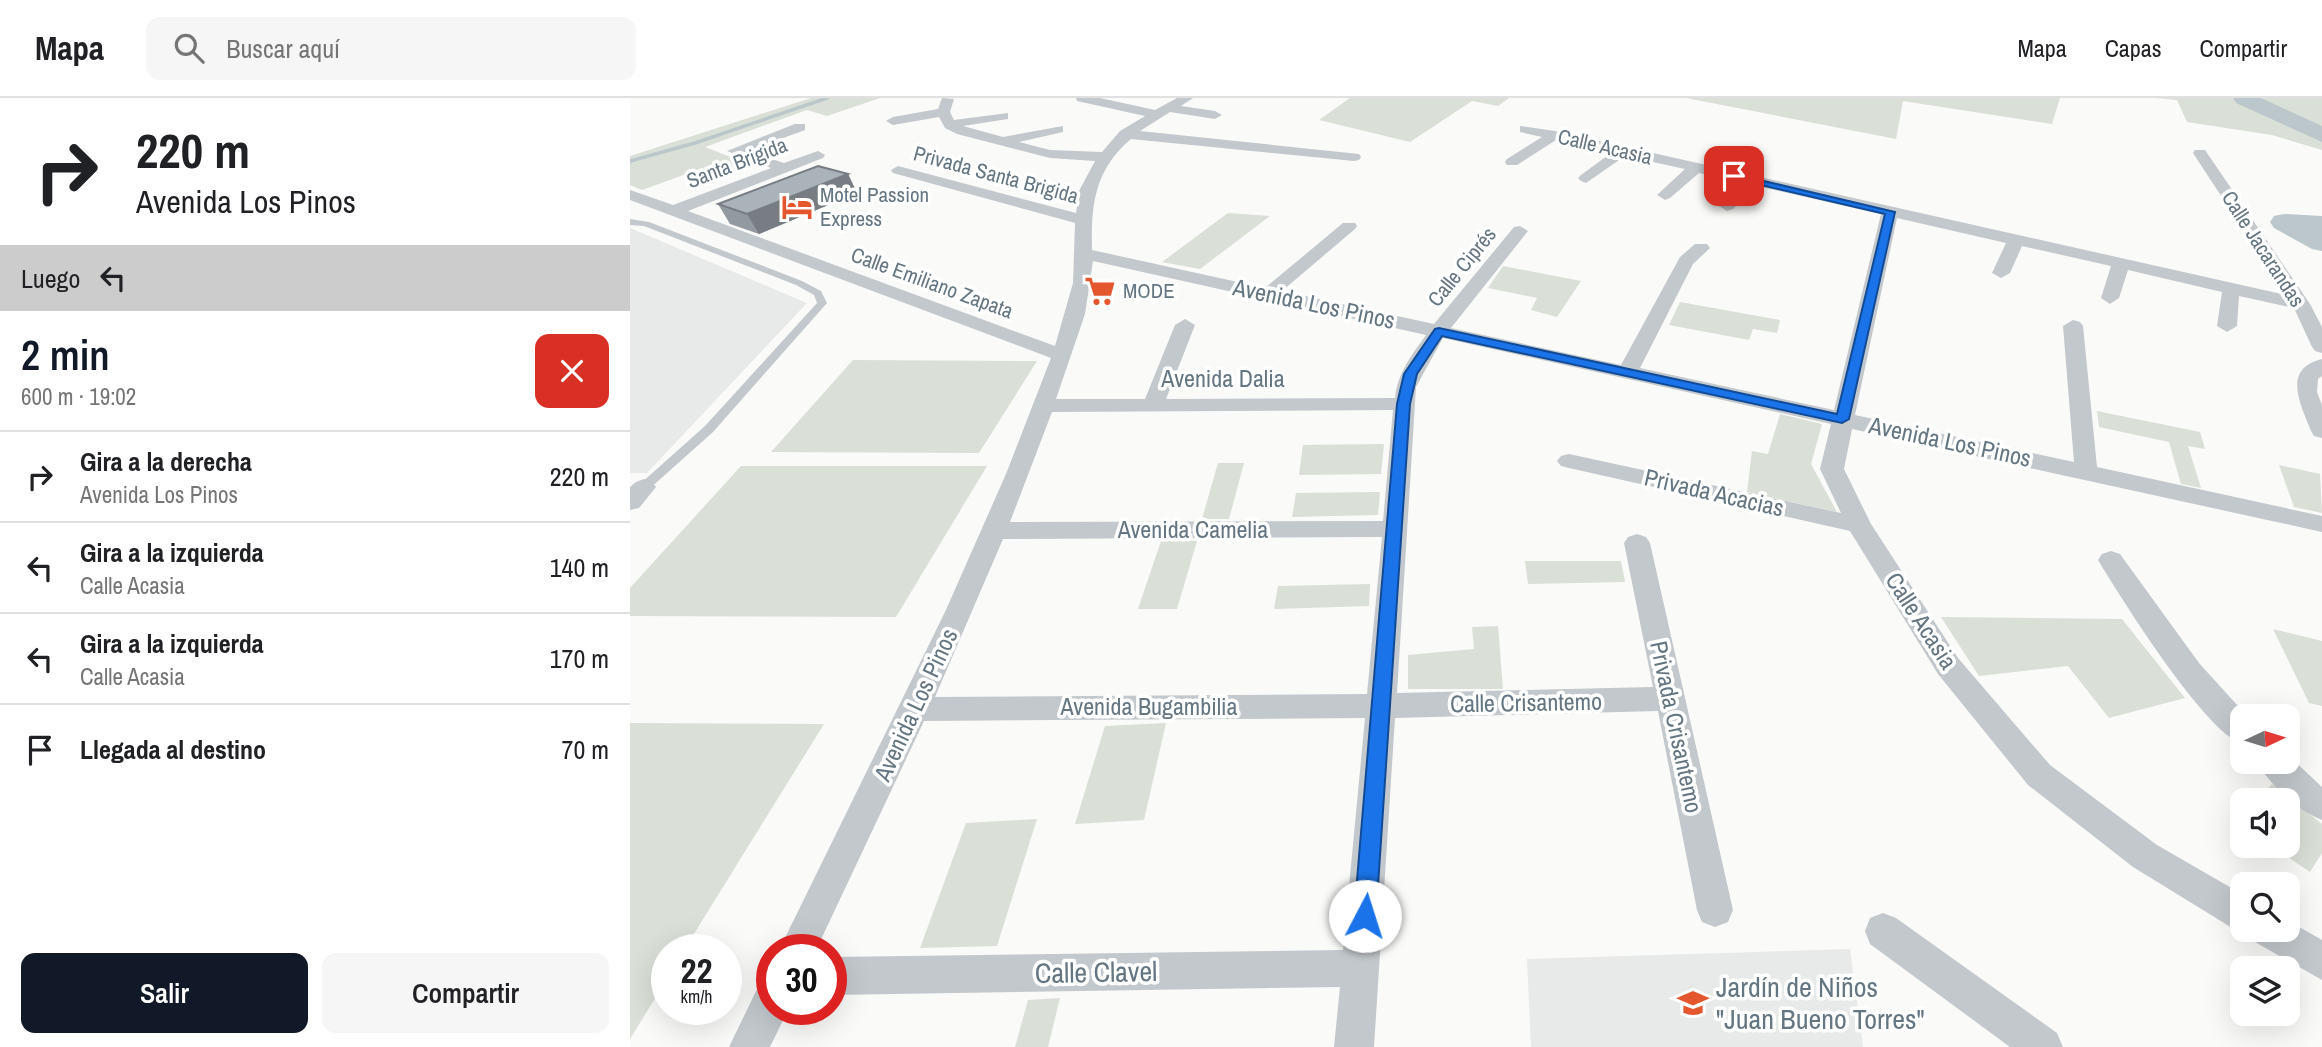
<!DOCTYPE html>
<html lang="es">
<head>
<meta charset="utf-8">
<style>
  :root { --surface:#fff; --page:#f6f6f6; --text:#202124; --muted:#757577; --line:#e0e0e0; --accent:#111827 }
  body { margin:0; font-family:"Archivo Narrow",sans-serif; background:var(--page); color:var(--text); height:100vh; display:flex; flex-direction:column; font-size:26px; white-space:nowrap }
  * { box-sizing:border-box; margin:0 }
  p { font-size:23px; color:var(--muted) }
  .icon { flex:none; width:38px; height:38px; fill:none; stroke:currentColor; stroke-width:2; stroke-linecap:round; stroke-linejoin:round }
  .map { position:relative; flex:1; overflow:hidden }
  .details { display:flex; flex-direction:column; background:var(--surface); width:630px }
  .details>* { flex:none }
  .banner { background:#fff; color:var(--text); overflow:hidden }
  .needle { width:46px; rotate:86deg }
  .buttons { position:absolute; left:1600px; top:606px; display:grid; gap:14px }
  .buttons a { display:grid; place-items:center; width:70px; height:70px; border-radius:14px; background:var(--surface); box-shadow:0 7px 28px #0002; font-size:35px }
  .speed { position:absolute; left:21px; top:836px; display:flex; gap:14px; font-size:35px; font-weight:700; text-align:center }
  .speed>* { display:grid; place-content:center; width:91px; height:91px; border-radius:50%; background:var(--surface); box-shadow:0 7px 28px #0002; line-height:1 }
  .speed small { font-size:18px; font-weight:400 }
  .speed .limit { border:10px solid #d22; background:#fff; color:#111 }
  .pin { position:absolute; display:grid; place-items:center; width:60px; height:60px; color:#fff; margin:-30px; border-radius:14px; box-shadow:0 4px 10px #0006 }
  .me { position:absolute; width:77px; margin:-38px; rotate:5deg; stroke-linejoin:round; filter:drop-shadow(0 0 5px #0008) }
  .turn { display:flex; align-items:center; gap:24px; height:147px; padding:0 21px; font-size:32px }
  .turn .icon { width:91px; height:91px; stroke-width:2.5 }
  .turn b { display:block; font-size:49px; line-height:60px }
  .then { display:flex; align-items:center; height:66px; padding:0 21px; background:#0003; gap:14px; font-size:26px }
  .round { display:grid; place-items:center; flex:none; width:74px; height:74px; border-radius:14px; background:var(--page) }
  .head { display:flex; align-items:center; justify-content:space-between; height:119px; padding:0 21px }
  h1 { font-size:42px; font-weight:600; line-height:52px; color:var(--accent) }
  .cta { display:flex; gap:14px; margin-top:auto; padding:14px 21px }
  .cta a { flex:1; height:80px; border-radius:14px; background:var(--accent); color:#fff; font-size:28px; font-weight:600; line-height:80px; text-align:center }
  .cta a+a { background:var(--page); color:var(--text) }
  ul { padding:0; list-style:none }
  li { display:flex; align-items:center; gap:21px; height:91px; padding:0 21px; border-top:2px solid var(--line) }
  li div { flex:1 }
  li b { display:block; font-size:26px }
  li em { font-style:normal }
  header { display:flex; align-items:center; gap:42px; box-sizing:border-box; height:98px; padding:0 35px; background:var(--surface); border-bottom:2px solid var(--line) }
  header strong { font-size:33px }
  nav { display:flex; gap:38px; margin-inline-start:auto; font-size:24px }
  .search { width:490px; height:63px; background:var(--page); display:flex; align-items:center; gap:18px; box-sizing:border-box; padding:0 24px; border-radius:14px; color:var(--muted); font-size:26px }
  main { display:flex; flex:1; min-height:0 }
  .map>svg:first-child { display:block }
</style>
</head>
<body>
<header>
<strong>Mapa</strong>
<div class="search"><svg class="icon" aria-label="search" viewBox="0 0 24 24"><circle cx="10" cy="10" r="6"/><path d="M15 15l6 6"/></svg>Buscar aquí</div>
<nav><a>Mapa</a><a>Capas</a><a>Compartir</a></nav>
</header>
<main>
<section class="details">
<div class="banner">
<div class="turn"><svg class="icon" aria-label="right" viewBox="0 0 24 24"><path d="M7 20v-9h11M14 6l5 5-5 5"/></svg><div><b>220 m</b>Avenida Los Pinos</div></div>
<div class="then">Luego<svg class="icon" aria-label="left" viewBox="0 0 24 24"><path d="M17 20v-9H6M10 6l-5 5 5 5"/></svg></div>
</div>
<div class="head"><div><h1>2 min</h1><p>600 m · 19:02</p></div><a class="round" style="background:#d93025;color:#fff"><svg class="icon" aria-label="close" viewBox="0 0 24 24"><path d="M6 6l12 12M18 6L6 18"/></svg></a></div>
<ul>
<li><svg class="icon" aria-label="right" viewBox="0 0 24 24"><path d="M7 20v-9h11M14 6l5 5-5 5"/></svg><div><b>Gira a la derecha</b><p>Avenida Los Pinos</p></div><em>220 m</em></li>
<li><svg class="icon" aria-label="left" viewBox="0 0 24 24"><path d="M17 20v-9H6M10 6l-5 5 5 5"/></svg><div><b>Gira a la izquierda</b><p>Calle Acasia</p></div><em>140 m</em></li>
<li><svg class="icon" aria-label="left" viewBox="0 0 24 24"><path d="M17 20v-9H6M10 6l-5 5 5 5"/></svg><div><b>Gira a la izquierda</b><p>Calle Acasia</p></div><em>170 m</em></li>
<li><svg class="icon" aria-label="arrive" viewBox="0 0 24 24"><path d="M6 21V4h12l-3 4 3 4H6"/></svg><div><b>Llegada al destino</b></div><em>70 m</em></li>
</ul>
<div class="cta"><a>Salir</a><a>Compartir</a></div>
</section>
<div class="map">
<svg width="1692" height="949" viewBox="0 0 1692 949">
  <rect width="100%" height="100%" fill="#fafaf8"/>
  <g fill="#e8e9e9">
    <path d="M0 130 177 205 17 375H0Z"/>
    <path d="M1220 851 1233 949H901L897 861Z"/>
  </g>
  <g fill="#dadfd7">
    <path d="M181 0H250L197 18 177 12 75 49 121 67 79 81 56 76 12 92 0 87V58Z"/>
    <path d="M720 0H879L868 8 842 3 780 44 689 22Z"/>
    <path d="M1056 0H1430L1422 26 1273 3 1266 41Z"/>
    <path d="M1525 0H1692V52L1642 37 1557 24 1547 2Z"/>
    <path d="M598 115 640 118 570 171 532 164Z"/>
    <path d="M873 168 951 183 927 219 901 212 907 200 858 190Z"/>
    <path d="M1050 204 1150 222 1147 235 1123 231 1119 242 1039 227Z"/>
    <path d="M223 262 407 263 349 355 141 354Z"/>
    <path d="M1467 313 1570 334 1575 351 1558 348 1571 390 1551 386 1539 344 1469 329Z"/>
    <path d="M1150 316 1192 326 1181 366 1207 414 1117 394 1122 353 1138 356Z"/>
    <path d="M754 346 751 376 669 377 673 347Z"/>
    <path d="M588 365H614L599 421H572Z"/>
    <path d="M1649 367 1690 376 1692 415 1664 409Z"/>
    <path d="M111 368H357L266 519 0 518V490Z"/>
    <path d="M750 394 748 417 662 419 666 395Z"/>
    <path d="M531 443H567L547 511H508Z"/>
    <path d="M895 463H991L995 484 898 486Z"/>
    <path d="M740 486 739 508 644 511 648 488Z"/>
    <path d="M1311 519 1492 521 1555 600 1479 620 1438 568 1349 578Z"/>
    <path d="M868 528 873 591H778V557L844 551 842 529Z"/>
    <path d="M1643 531 1692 543V608L1679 605Z"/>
    <path d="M0 625 194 626 54 852H37V881L0 941Z"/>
    <path d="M536 625 514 722 445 726 475 628Z"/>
    <path d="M1642 686 1692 726V755L1680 774 1640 747H1657V702H1627Z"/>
    <path d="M407 721 367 848 290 850 336 725Z"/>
    <path d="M430 900 418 949H385L398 902Z"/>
  </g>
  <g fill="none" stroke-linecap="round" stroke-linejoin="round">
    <path stroke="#bbc7cb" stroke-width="3.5" d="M0 63 65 45 197 0"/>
    <g fill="#bbc7cb" fill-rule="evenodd">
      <path d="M1603 0H1631L1692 28V44L1606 5Z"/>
      <path d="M1654 116 1692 118V153L1682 151 1644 130 1640 124 1644 118Z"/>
    </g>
    <path fill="#c3c8cc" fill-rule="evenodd" d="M0 121 19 124 172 183 191 193 197 205 83 334 18 392 14 393 8 389 10 386 75 328 187 205 184 197 166 187 14 128 0 127Z"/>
    <g fill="#c3c8cc" fill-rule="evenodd">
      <path d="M312 0 324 1 320 14 324 22 378 15V21L333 28 373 39 433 28V34L389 44 420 52 472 54 490 33 515 18 447 3 446 0H470L525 12 547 0H563L551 8 585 13 592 17 585 21 540 14 510 33 729 56 731 59 729 62 724 63 501 41C464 72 461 108 462 152L635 190 713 125H725L727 128 725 131 652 193 804 226 884 129 890 128 898 133 821 230 991 267 1050 159 1065 146H1077L1080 150 1063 166 1010 270 1204 312 1251 116 1127 88 1103 111 1097 113 1089 108 1113 85 1069 75 1040 100 1035 102 1027 97 1055 71 995 58 956 85 951 83 948 80 951 77 981 55 926 42 887 67H877L875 64 877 61 912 39 890 34V28L925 33 1656 197 1563 55 1565 52H1575L1680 206 1692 229V255L1685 253 1682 249 1664 210 1609 198 1607 228 1597 234 1587 228 1592 194 1498 172 1489 200 1480 206 1471 200 1481 168 1392 148 1380 175 1371 180 1362 175 1376 145 1267 120 1225 317 1444 364 1433 228 1443 222 1450 224 1453 228 1467 369 1692 418V434L1222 331 1214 371 1241 426 1328 560 1420 667 1527 747 1612 796V831H1617L1612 833 1599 828 1503 769 1398 687 1308 576 1220 433 939 370 931 368 927 363 931 358 939 356 1211 415 1190 371 1201 326 813 240 786 289 767 595 1023 589 994 445 998 439 1007 436 1016 439 1020 445 1103 812 1098 824 1085 829 1072 824 1067 812 1028 613 765 620 744 949H704L710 889 201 897V859L713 852 735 620 294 623 186 852H149L315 514 376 376 421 260 0 102V92L43 107 141 70 97 53 165 26H175V32L118 53 154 65 188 53 195 57 193 60 58 113 425 248 443 185 445 125 263 75 261 72 268 68 446 115 449 93 465 63 420 60 327 36 315 30 309 19 263 27 256 23 263 19 308 11ZM463 163 796 237C783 255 767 276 765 300L536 301 565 227 555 221 545 227 515 301H426L455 216ZM763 312 753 423 380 424 422 314ZM752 439 737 596 305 599 373 441Z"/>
      <path d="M1692 261V278L1688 281 1687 294 1692 307V340L1684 338 1681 333C1671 307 1651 271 1692 261Z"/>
      <path d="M14 381 22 384 26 389 9 410 0 412V389L6 384Z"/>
      <path d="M1481 453 1490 456 1569 565 1617 618H1612V646C1574 633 1491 500 1468 462L1472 456Z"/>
      <path d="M1657 656 1692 689V722C1667 712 1639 687 1627 663H1657Z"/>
      <path d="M1253 815 1266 820 1427 935 1433 949H1380L1240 846 1235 833 1240 820Z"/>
      <path d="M1657 822 1692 842V882L1625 844 1620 831H1657Z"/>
      <path d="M142 884V912H158L140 949H99L128 889Z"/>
    </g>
  </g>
  <path fill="#929a9f" d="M218 76 227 95 129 136 100 126 88 106Z"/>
  <path fill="#777d82" d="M218 76 227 95 129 136 117 116Z"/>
  <path fill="#aab3b9" stroke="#777d82" stroke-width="2" d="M188 68 218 76 117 116 88 106Z"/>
  <path fill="#1a73e8" stroke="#114b97" stroke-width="2" d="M1104 76 1265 114 1219 321 1212 325 812 238 787 276 780 306 746 818 743 825 735 828 727 825 724 818 767 306 774 276 805 231 809 230 1207 316 1255 116 1101 80V76Z"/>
  <defs>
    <g id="hotel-bare" transform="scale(2.415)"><path d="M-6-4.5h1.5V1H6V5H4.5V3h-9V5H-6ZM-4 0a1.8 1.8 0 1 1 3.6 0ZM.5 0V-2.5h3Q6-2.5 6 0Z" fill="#e4572e" stroke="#fff" stroke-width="2.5" paint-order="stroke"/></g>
    <g id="supermarket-bare" transform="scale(2.415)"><path d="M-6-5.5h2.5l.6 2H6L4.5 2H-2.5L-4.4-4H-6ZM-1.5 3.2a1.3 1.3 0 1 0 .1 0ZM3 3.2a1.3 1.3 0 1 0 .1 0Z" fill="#e4572e" stroke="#fff" stroke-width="2.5" paint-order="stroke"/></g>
    <g id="school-bare" transform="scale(2.415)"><path d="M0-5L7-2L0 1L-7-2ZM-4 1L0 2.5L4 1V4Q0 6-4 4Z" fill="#e4572e" stroke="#fff" stroke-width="2.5" paint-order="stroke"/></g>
  </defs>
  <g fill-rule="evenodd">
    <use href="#hotel-bare" x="167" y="109"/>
    <use href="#supermarket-bare" x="470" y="193"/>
    <use href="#school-bare" x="1063" y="905"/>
  </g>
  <g text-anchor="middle" stroke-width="7" stroke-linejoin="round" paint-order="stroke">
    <g font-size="21" fill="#657683" stroke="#fff">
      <text transform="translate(975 49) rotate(13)" y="7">Calle Acasia</text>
      <text transform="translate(107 65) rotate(-21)" y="7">Santa Brigida</text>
      <text transform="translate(366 77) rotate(15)" y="7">Privada Santa Brigida</text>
      <text transform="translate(1633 151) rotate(57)" y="7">Calle Jacarandas</text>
      <text transform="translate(832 169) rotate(-51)" y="7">Calle Ciprés</text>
      <text transform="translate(302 185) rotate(20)" y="7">Calle Emiliano Zapata</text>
    </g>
    <g font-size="21" fill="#657683" stroke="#fff" text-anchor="start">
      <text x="190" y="104">Motel Passion<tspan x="190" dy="24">Express</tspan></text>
      <text x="493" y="200">MODE</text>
    </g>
    <g font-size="24" fill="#657683" stroke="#fff">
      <text transform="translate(684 206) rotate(12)" y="8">Avenida Los Pinos</text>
      <text x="593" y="289">Avenida Dalia</text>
      <text transform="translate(1320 344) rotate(12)" y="8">Avenida Los Pinos</text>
      <text transform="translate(1084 395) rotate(13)" y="8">Privada Acacias</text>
      <text x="563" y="440">Avenida Camelia</text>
      <text transform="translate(1291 523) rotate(57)" y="8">Calle Acasia</text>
      <text transform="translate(896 605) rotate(-1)" y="8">Calle Crisantemo</text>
      <text transform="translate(286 607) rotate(-65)" y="8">Avenida Los Pinos</text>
      <text x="519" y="617">Avenida Bugambilia</text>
      <text transform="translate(1046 629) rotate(78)" y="8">Privada Crisantemo</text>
    </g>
    <g font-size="28" fill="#657683" stroke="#fff">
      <text transform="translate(466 874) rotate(-1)" y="10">Calle Clavel</text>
    </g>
    <g font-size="28" fill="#657683" stroke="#fff" text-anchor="start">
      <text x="1086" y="899">Jardín de Niños<tspan x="1086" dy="32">"Juan Bueno Torres"</tspan></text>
    </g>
  </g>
</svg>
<div class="buttons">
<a><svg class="needle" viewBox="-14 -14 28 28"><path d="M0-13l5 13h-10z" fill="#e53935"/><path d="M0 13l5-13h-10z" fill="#757577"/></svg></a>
<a><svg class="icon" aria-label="sound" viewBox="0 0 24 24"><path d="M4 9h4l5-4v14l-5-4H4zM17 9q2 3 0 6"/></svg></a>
<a><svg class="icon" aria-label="search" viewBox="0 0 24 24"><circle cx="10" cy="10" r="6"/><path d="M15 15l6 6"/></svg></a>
<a><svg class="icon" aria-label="layers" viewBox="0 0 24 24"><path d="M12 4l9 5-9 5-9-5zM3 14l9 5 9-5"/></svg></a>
</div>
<div class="speed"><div>22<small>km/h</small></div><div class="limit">30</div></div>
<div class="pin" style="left:1104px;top:78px;background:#d93025"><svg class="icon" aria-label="arrive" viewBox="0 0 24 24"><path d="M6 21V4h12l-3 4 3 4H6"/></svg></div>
<svg class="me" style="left:735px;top:818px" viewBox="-20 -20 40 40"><circle r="19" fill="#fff"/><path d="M0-13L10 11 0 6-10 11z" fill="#1a73e8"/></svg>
</div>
</main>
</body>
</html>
